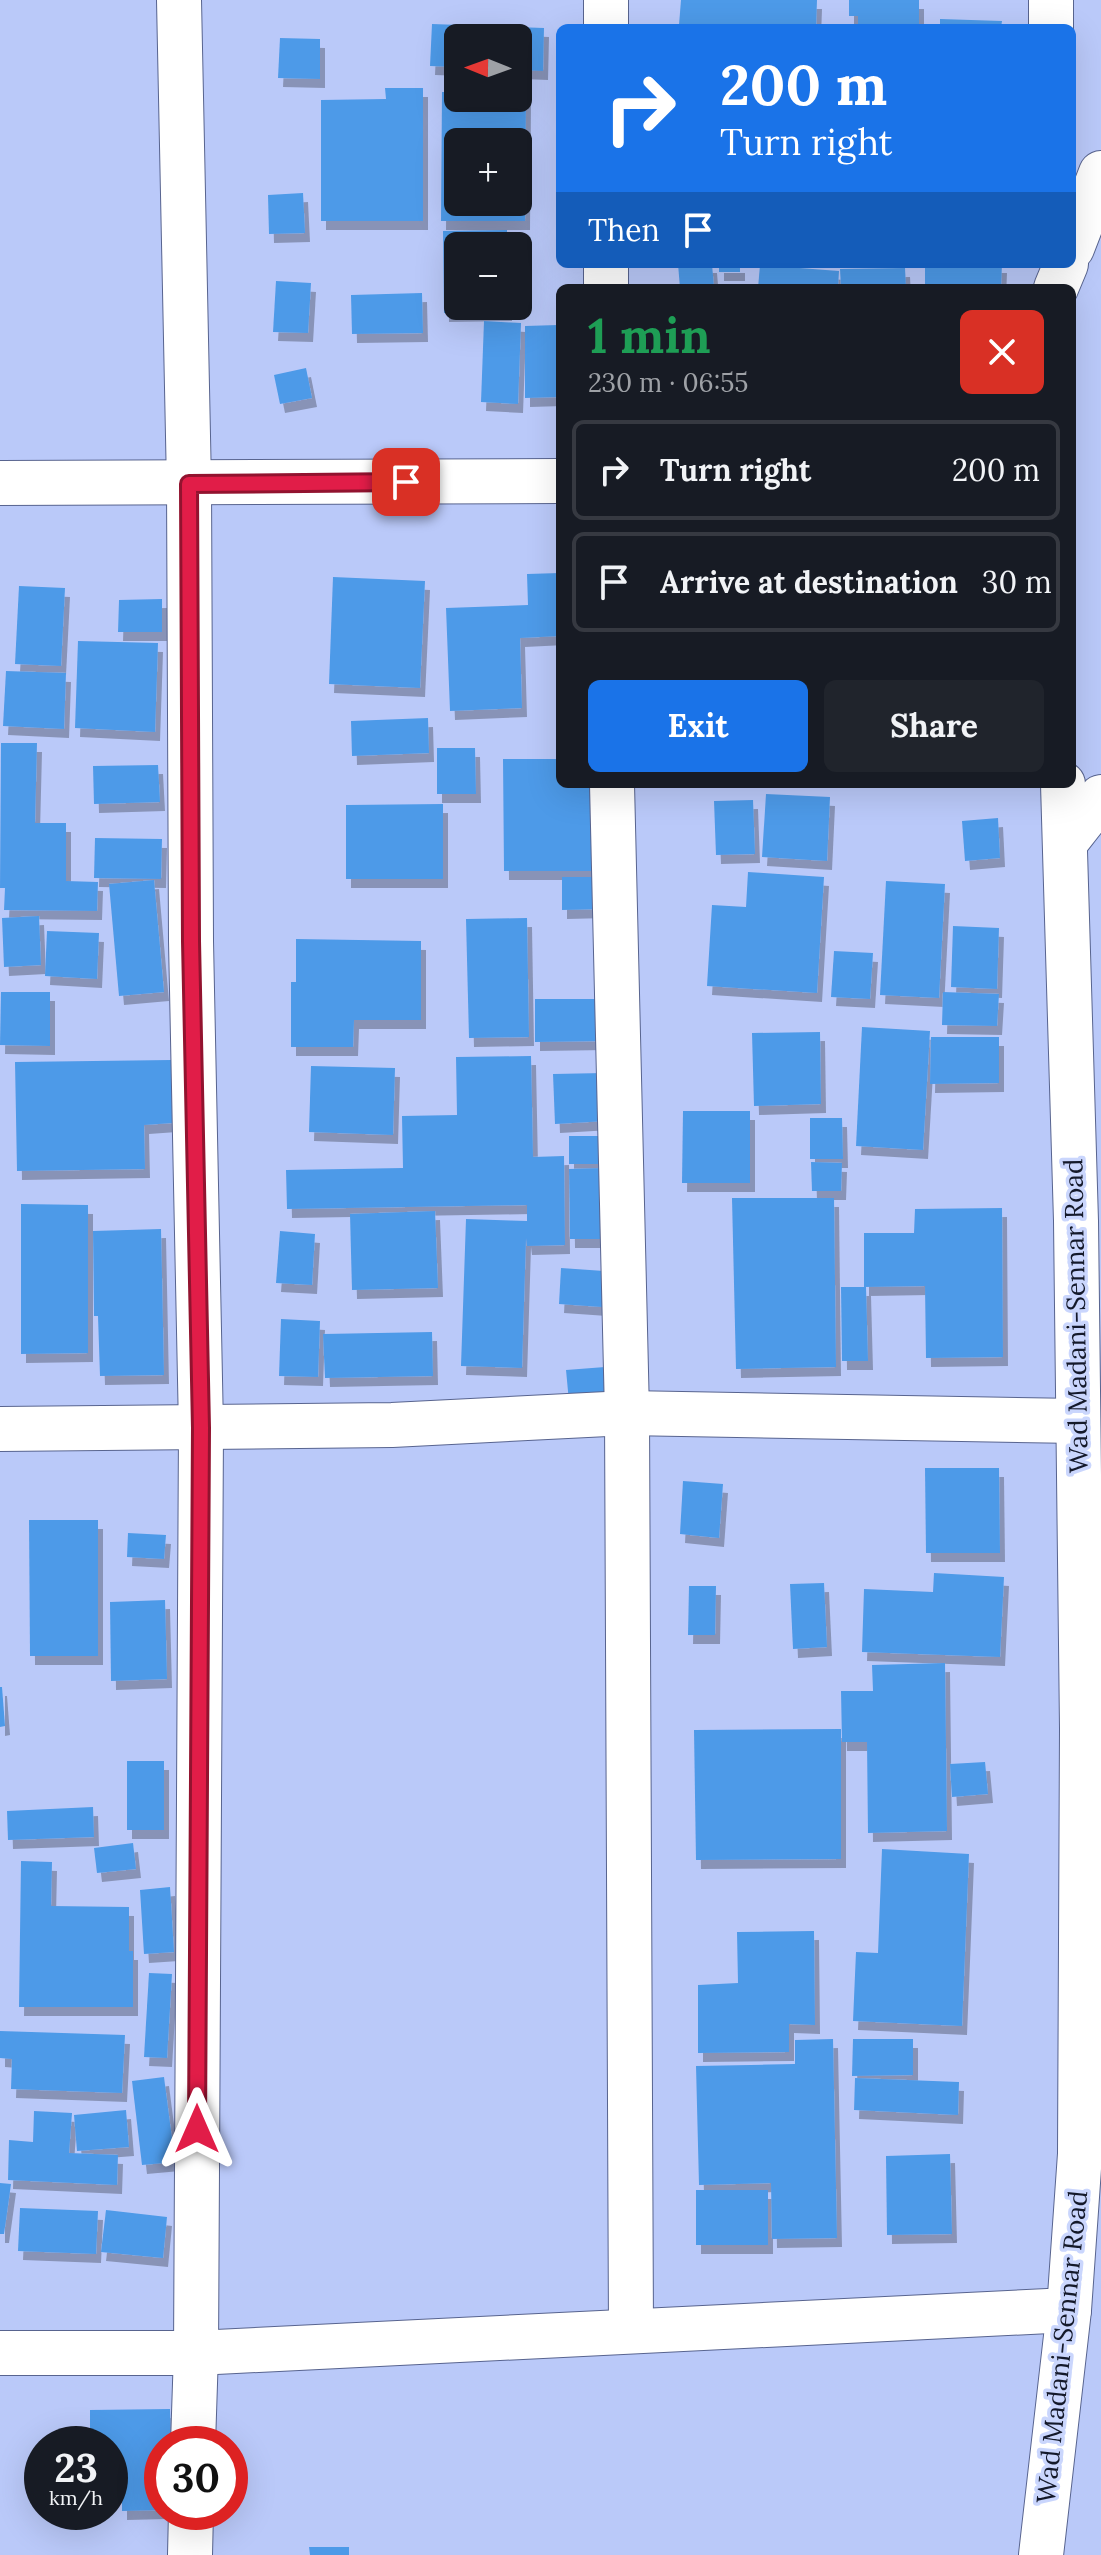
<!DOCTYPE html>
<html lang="en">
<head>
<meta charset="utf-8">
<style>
  :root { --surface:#171b24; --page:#20242c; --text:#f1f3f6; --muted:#9ea1a6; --line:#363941; --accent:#1a73e8 }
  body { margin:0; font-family:Lora,serif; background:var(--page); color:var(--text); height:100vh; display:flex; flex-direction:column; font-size:30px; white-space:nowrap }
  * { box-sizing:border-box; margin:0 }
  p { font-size:26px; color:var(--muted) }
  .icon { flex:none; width:44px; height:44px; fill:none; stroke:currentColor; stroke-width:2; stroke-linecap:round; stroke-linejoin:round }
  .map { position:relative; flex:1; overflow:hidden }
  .drawer { position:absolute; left:556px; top:284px; width:520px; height:504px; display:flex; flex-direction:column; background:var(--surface); border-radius:12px; box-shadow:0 8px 32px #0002 }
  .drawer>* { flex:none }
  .banner { position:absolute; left:556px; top:24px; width:520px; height:244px; border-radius:12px; box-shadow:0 8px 32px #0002; background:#1a73e8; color:#fff; overflow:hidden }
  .needle { width:52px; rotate:271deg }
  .buttons { position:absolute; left:444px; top:24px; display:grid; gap:16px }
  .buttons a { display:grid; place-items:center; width:88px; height:88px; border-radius:12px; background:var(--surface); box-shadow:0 8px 32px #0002; font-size:40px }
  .speed { position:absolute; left:24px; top:2426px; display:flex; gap:16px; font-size:40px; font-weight:700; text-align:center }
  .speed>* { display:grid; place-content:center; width:104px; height:104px; border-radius:50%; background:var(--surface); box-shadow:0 8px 32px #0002; line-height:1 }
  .speed small { font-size:20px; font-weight:400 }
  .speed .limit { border:12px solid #d22; background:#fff; color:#111 }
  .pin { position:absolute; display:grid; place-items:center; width:68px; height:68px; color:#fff; margin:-34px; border-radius:16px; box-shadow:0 4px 12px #0006 }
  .me { position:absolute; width:88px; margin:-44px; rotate:0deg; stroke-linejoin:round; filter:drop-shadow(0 0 6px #0008) }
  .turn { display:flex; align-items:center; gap:28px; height:168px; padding:0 32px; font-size:36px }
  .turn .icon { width:104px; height:104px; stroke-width:2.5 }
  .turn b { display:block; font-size:56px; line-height:68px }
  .then { display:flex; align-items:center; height:76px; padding:0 32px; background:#0003; gap:16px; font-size:30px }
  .round { display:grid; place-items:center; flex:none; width:84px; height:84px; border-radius:12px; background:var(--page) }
  .head { display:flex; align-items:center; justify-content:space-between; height:136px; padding:0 32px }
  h1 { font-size:48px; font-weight:700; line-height:60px; color:#1e9e55 }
  .primary-button { display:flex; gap:16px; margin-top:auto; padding:16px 32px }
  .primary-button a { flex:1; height:92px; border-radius:12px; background:var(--accent); color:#fff; font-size:32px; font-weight:700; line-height:92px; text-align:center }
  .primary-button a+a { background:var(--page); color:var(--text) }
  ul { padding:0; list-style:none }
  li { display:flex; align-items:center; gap:24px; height:100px; margin:0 16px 12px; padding:0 16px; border:4px solid var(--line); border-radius:12px }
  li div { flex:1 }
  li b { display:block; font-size:30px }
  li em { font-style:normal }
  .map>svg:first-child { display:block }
</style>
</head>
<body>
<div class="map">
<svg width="1101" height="2555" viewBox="0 0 1101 2555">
  <defs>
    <filter id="shadow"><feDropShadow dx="5" dy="9" stdDeviation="0" flood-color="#0004"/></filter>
  </defs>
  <rect width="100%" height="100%" fill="#bac9f9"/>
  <g fill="#4e9ae8" fill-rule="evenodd" filter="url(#shadow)">
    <path d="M681 0H817L816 28 679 25Z"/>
    <path d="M849 0H919V28H858V16H849Z"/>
    <path d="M940 19 1002 21 1001 28H940Z"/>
    <path d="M432 24 544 28 543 71 518 70V38H458V67L430 66Z"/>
    <path d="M280 38 320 39V79L278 78Z"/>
    <path d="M385 88H423V221H321V100L386 99Z"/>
    <path d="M442 92H458V98H518V92H526L525 221H441ZM458 142H518V202H458Z"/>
    <path d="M303 193 305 233 269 234 268 195Z"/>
    <path d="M507 230V246H458V306H507V312L444 313 443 231Z"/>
    <path d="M678 264H712L714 288H680Z"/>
    <rect x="719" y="264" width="21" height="8"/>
    <path d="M925 264H1002L1001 288H925Z"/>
    <path d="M760 265 839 271 838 288H758Z"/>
    <path d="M905 268 906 288H841L840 269Z"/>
    <path d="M276 281 311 283 308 333 273 332Z"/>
    <path d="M422 293 423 333 352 334 351 295Z"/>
    <path d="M484 321 521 323 518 404 481 402Z"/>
    <path d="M558 325V397L525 398V326Z"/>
    <path d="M306 368 312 398 280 404 274 375Z"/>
    <path d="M560 573V636L520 638 522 708 450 711 446 608 528 605 527 574Z"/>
    <path d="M333 577 425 581 420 688 329 684Z"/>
    <path d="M19 586 65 588 61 666 15 664Z"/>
    <path d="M162 599V632H118L119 600Z"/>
    <path d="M78 641 158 643 155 732 75 728Z"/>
    <path d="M6 671 66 673 64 729 3 726Z"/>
    <path d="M428 718 429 753 352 756 351 721Z"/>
    <path d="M1 743H37L35 823H66V881L98 882 97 911 4 910 5 888H0Z"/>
    <path d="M437 748H475L476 794H437Z"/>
    <path d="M503 759H560V784H601V871H504Z"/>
    <path d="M158 765 160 802 94 804 93 766Z"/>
    <path d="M766 794 830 797 827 861 762 857Z"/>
    <path d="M753 800 755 854 716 855 714 801Z"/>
    <path d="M443 804V879H346V805Z"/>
    <path d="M998 818 1000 858 965 861 962 821Z"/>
    <path d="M95 838 162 839 161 879 94 878Z"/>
    <path d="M748 872 824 877 817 993 707 986 712 905 746 907Z"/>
    <path d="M562 877H603V909L562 910Z"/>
    <path d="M154 880 164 992 119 996 109 884Z"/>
    <path d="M886 881 945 884 939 998 880 995Z"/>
    <path d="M39 916 41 965 4 967 2 918Z"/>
    <path d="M527 918 529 1037 469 1038 466 919Z"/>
    <path d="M953 926 999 928 997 989 951 987Z"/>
    <path d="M47 931 99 933 97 979 45 976Z"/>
    <path d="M296 939 421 941V1020H354L353 1047H291V982H296Z"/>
    <path d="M834 951 873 953 870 999 831 997Z"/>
    <path d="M1 992H50V1046L0 1045Z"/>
    <path d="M943 992 999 994 997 1026 942 1025Z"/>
    <path d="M535 999H602L603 1041 535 1042Z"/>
    <path d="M862 1027 930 1031 923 1150 856 1146Z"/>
    <path d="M820 1032 821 1104 754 1106 752 1033Z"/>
    <path d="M931 1037H999V1083L930 1084Z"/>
    <path d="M531 1056 533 1157 564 1156 565 1245 527 1246 526 1238 522 1368 461 1366 466 1219 527 1221V1205L287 1209 286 1170 403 1168 402 1116 457 1115 456 1057Z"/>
    <path d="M171 1060 172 1123 144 1125 145 1169 17 1171 15 1062Z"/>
    <path d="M311 1066 395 1068 393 1135 309 1132Z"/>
    <path d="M604 1073 606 1121 555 1124 553 1074Z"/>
    <path d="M683 1111H750V1183H682Z"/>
    <path d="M810 1118H842L843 1159H810Z"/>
    <rect x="569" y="1136" width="37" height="28"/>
    <path d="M811 1162 842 1163 841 1191H812Z"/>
    <path d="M606 1168V1239H570L569 1169Z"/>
    <path d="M732 1198H834L836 1367 736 1369Z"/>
    <path d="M21 1204 88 1205V1353L21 1354Z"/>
    <path d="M1002 1208 1003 1357 926 1358 925 1286 864 1287V1233H914L915 1209Z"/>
    <path d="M435 1211 438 1288 352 1290 350 1214Z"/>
    <path d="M161 1229 164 1375 100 1376 98 1316H94L93 1231Z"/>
    <path d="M280 1231 315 1234 312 1285 276 1283Z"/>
    <path d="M561 1268 604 1271 602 1307 559 1304Z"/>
    <path d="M841 1287H866L868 1361H842Z"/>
    <path d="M281 1319 320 1321 318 1377 279 1376Z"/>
    <path d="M432 1332 433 1376 325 1378 323 1334Z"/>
    <path d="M605 1367 607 1399 569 1402 566 1370Z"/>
    <path d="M925 1468H999L1000 1553H926Z"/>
    <path d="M683 1481 723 1484 719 1538 680 1534Z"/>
    <path d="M29 1520H98V1656H30Z"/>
    <path d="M128 1533 166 1535 164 1559 127 1557Z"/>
    <path d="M934 1573 1004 1577 1000 1657 862 1652 864 1589 933 1592Z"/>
    <path d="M824 1583 827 1647 793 1649 790 1584Z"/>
    <path d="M689 1586H716L715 1635H688Z"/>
    <path d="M165 1600 167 1679 111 1681 110 1602Z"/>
    <path d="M945 1663 947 1831 868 1833 867 1742H842L841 1691H873L872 1665Z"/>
    <path d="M0 1687H2L5 1726 0 1727Z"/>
    <path d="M841 1729V1859L696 1860 694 1730Z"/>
    <rect x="127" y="1761" width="37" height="69"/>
    <path d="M985 1762 988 1794 952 1797 950 1764Z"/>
    <path d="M93 1807 94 1837 8 1840 7 1811Z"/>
    <path d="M133 1843 136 1869 97 1873 94 1848Z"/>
    <path d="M882 1849 969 1854 962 2026 853 2021 856 1952 878 1953Z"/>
    <path d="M21 1861 52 1862 51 1906 129 1907V1951H133V2007H19Z"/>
    <path d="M170 1887 174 1952 144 1954 140 1890Z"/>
    <path d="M814 1931 815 2025 789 2024V2052L698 2053V1985L738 1983 737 1932Z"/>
    <path d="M149 1973 172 1974 167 2058 144 2057Z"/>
    <path d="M0 2031 125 2035 122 2093 11 2089 12 2059 0 2058Z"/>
    <path d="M833 2039 837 2238 772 2239 771 2183 699 2185 696 2066 795 2064V2040Z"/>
    <path d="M853 2039H913V2075L852 2076Z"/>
    <path d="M164 2077 175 2162 142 2165 132 2081Z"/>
    <path d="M855 2078 959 2082 958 2115 854 2110Z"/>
    <path d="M126 2110 129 2147 77 2151 74 2115Z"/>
    <path d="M34 2111 72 2113 69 2153 118 2155 117 2185 8 2180 9 2140 33 2142Z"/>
    <path d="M950 2154 952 2234 887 2235 886 2156Z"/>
    <path d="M0 2183 11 2184 4 2234H0Z"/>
    <rect x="696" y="2190" width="72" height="55"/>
    <path d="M20 2208 98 2211 96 2254 18 2251Z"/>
    <path d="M106 2210 167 2217 163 2258 101 2252Z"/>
    <path d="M170 2409 171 2444H162V2510L122 2511V2472H110V2444H90V2410Z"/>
    <path d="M309 2547H349V2555H310Z"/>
  </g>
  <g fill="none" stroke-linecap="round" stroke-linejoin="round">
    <g stroke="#58648f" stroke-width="46">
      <g id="minor">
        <path d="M179 0 189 484 191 941 201 1428 196 2353 193 2444"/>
        <path d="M606 0V28"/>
        <path d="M1051 0V28"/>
        <path d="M1072 248 1101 173"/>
        <path d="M606 264V288"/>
        <path d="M1056 288 1066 264"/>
        <path d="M0 483 560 481"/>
        <path d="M612 784 627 1413 631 2331"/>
        <path d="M1065 843 1101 797"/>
        <path d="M0 1429 392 1425 627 1413 1078 1421"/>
        <path d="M0 2353H196L1069 2310"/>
        <path d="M190 2555 191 2512"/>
        <path d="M1041 2555 1069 2310 1080 2154 1082 1729 1076 1221 1063 784"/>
      </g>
    </g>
    <use href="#minor" stroke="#fff" stroke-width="44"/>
  </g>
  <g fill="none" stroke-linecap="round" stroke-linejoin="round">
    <g stroke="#92132f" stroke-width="20">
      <path id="route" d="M197 2129 201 1428 191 941 189 484 406 482"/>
    </g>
    <use href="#route" stroke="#e11d48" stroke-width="14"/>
  </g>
  <g text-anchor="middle" stroke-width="7" stroke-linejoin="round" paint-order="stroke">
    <g font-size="26" fill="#14192a" stroke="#cad6fd">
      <text transform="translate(1076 1316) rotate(-91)" y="9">Wad Madani-Sennar Road</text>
      <text transform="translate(1062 2347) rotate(-84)" y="9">Wad Madani-Sennar Road</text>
    </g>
  </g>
</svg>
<div class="buttons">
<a><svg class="needle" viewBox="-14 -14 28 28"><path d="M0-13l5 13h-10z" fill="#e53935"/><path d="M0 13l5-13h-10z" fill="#9ea1a6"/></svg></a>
<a>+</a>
<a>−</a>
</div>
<div class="speed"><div>23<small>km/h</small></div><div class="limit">30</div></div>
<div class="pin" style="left:406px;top:482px;background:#d93025"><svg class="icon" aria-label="arrive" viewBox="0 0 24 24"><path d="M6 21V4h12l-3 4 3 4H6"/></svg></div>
<svg class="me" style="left:197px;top:2129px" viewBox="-20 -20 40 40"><path d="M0-17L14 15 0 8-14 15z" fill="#e11d48" stroke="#fff" stroke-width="4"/></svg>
<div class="banner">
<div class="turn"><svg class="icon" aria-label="right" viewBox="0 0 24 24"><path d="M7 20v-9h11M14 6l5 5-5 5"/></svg><div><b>200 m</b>Turn right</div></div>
<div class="then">Then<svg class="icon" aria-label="arrive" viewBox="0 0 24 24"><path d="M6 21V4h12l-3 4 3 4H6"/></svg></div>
</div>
<section class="drawer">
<div class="head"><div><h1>1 min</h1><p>230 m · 06:55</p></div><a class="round" style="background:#d93025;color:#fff"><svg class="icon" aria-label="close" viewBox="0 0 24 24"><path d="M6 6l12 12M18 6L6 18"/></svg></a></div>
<ul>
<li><svg class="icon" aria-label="right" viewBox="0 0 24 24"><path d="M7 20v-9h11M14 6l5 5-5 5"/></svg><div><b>Turn right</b></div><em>200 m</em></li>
<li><svg class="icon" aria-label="arrive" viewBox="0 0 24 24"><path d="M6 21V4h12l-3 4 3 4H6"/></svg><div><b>Arrive at destination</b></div><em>30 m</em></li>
</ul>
<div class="primary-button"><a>Exit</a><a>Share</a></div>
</section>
</div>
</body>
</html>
